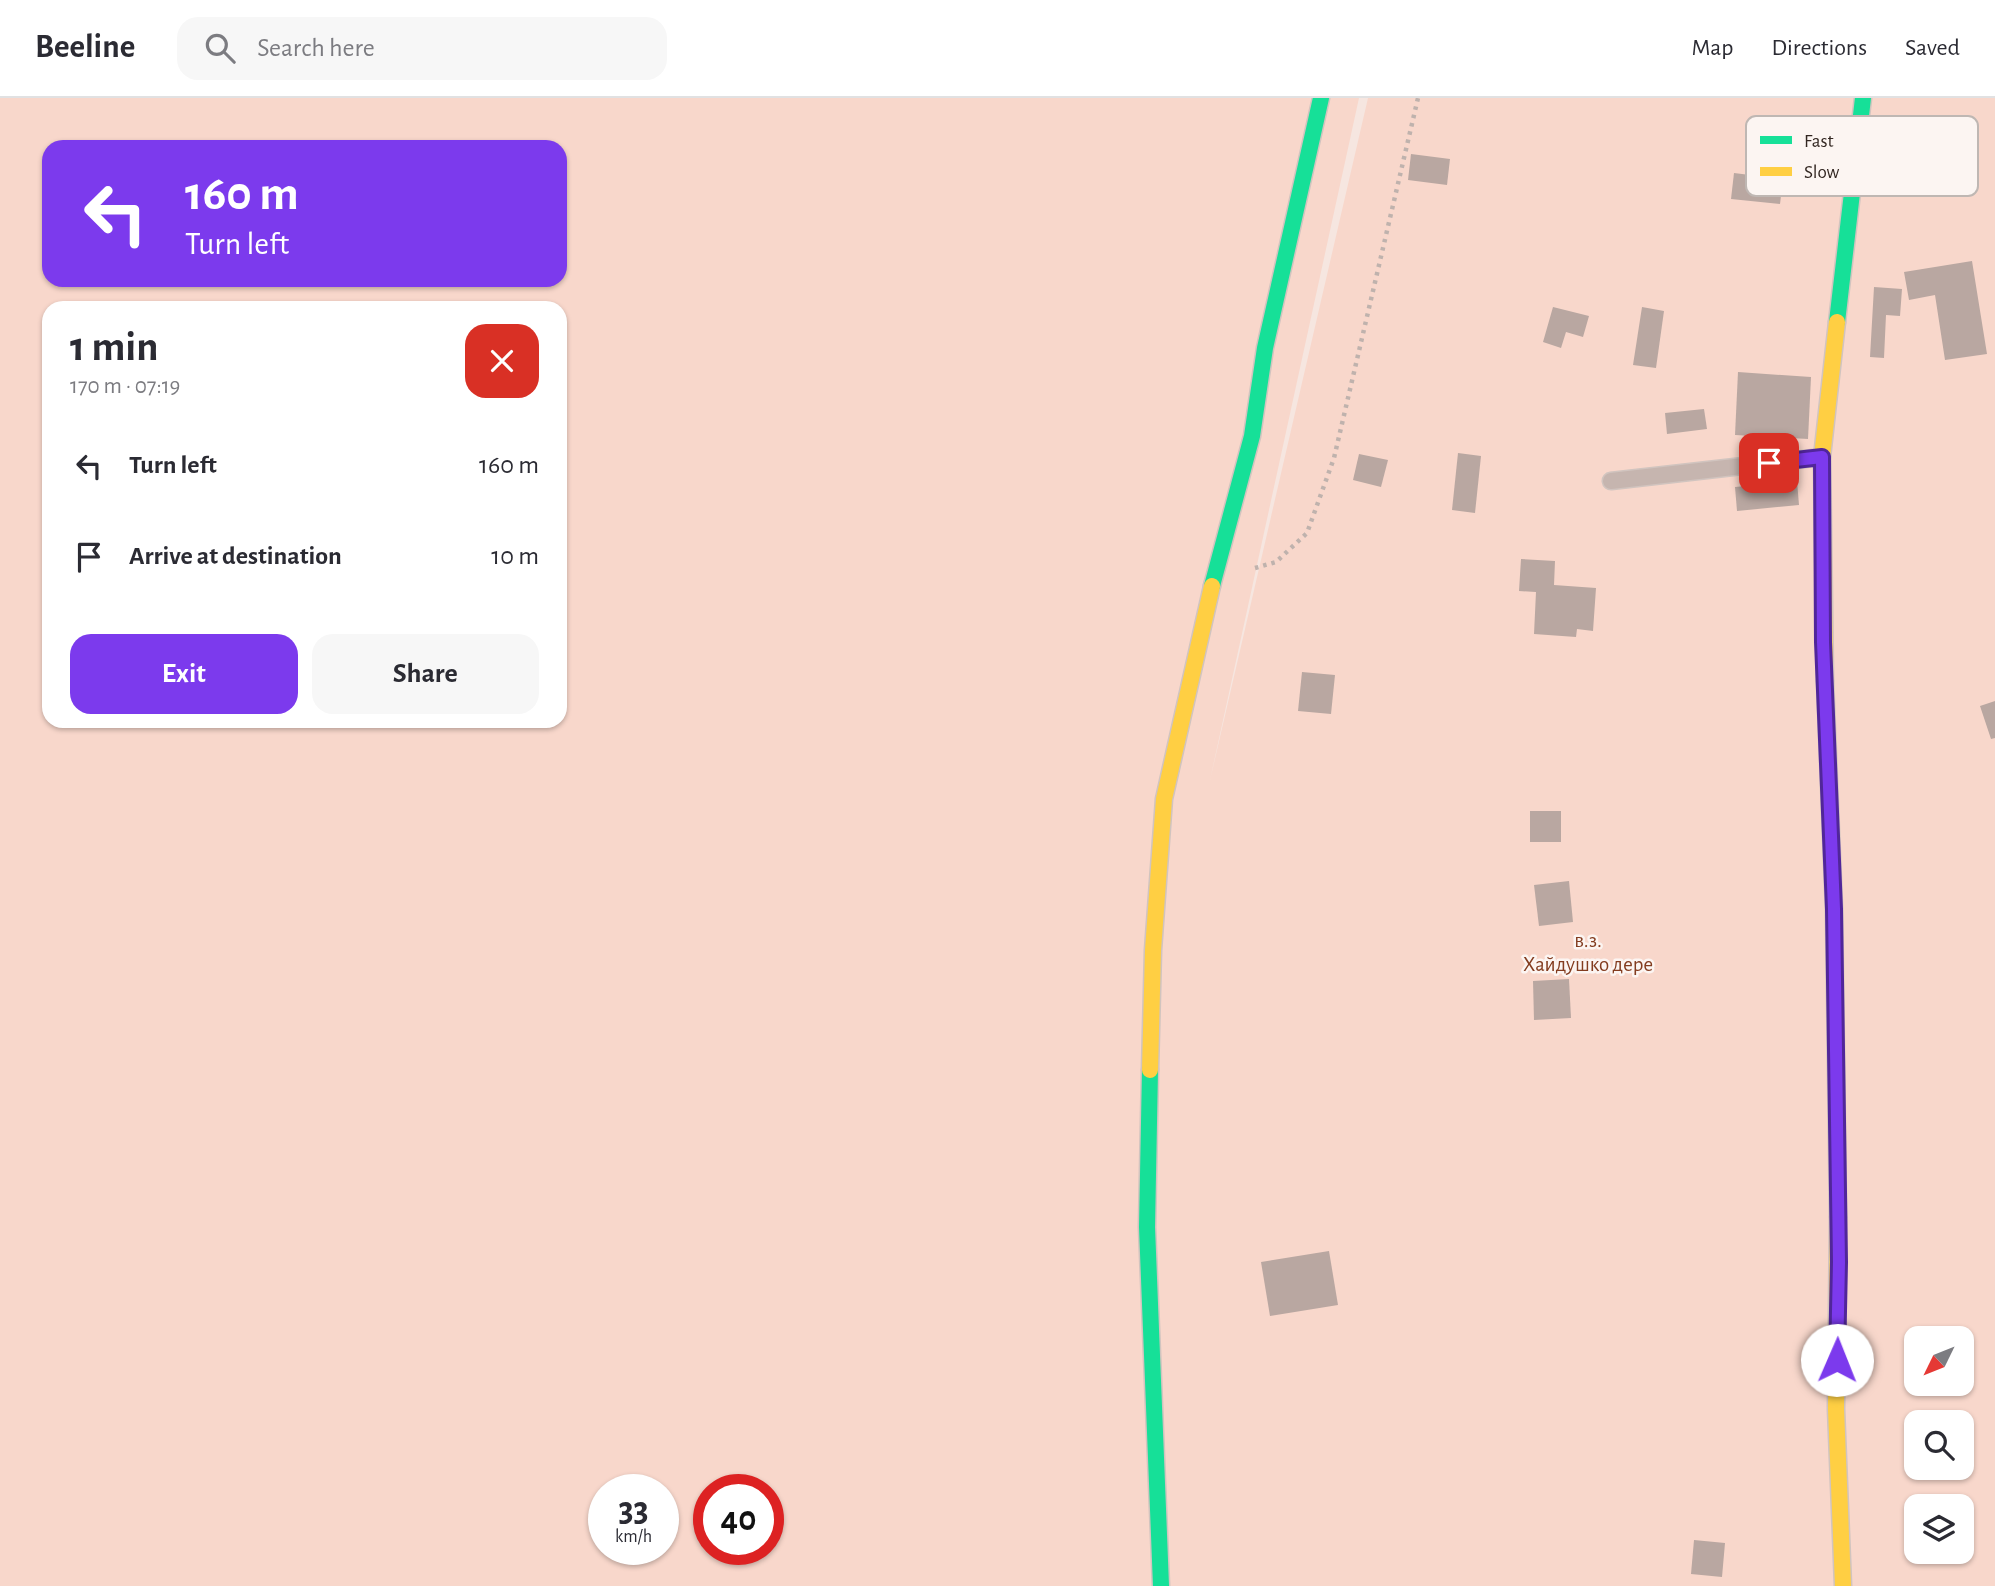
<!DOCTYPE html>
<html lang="en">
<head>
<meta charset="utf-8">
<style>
  :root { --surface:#fff; --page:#f7f7f7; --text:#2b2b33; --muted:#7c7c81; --line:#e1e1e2; --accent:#7c3aed }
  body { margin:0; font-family:"Alegreya Sans",sans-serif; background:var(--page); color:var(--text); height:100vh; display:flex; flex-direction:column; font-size:26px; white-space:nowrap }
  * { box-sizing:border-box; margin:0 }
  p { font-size:23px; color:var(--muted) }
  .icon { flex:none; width:38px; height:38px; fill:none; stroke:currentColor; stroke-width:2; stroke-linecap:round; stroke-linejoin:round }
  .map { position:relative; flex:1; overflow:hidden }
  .panel { position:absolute; left:42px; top:203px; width:525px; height:427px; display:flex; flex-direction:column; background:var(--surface); border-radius:21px; box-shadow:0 2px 5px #0004 }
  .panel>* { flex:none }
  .banner { position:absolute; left:42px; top:42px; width:525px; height:147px; border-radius:21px; box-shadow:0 2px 5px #0004; background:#7c3aed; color:#fff; overflow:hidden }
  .needle { width:46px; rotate:227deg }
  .controls { position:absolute; left:1904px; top:1228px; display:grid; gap:14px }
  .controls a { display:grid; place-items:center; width:70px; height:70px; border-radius:14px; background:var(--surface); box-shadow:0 2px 5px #0004; font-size:35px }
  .speed { position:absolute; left:588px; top:1376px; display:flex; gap:14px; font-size:35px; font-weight:700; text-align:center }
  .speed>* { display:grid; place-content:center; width:91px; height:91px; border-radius:50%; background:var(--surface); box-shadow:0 2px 5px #0004; line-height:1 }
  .speed small { font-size:18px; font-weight:400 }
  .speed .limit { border:10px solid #d22; background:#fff; color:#111 }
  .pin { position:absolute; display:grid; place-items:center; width:60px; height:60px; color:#fff; margin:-30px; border-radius:14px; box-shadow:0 4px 10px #0006 }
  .me { position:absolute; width:77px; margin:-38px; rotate:1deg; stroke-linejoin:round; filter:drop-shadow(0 0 5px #0008) }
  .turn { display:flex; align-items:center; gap:24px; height:147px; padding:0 28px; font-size:32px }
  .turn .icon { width:91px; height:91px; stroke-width:2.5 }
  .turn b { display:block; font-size:49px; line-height:60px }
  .round { display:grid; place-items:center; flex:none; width:74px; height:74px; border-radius:21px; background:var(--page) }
  .headline { display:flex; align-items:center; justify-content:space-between; height:119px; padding:0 28px }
  h1 { font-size:42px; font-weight:600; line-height:52px }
  .action { display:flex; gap:14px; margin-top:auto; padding:14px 28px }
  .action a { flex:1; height:80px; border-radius:21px; background:var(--accent); color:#fff; font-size:28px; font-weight:600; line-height:80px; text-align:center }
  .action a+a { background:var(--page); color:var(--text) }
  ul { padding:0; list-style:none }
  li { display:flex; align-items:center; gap:21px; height:91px; padding:0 28px }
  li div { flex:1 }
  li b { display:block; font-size:26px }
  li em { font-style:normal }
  header { display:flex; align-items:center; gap:42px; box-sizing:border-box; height:98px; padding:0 35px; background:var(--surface); border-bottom:2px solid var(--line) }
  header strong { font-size:33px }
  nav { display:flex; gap:38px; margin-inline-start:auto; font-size:24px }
  .search { width:490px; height:63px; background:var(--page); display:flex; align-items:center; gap:18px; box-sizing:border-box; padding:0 24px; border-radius:21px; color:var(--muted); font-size:26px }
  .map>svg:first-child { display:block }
</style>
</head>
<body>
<header>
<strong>Beeline</strong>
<div class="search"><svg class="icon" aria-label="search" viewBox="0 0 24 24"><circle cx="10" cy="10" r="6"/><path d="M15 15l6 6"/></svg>Search here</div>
<nav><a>Map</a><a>Directions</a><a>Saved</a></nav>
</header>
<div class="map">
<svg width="1995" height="1488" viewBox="0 0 1995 1488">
  <rect width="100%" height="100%" fill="#f6e6e0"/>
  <path fill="#f8d7cb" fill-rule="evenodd" d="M0 0H1359L1210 682 1368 0H1995V1488H0ZM49 49H560V182H49ZM49 210H560V623H49ZM1916 1241H1962V1286H1916ZM1916 1325H1962V1370H1916ZM604 1391H663V1451H604ZM709 1391H768V1451H709ZM1916 1409H1962V1454H1916Z"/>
  <g fill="#b9a7a1">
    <path d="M1411 56 1450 61 1447 87 1408 82Z"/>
    <path d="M1734 75 1783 81 1780 106 1731 101Z"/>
    <path d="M1972 163 1987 256 1945 262 1935 197 1909 202 1904 174Z"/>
    <path d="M1874 189 1902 191 1900 218 1886 217 1884 260 1870 259Z"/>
    <path d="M1553 209 1589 218 1583 239 1566 234 1561 250 1543 244Z"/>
    <path d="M1642 209 1664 213 1656 270 1633 267Z"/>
    <path d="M1738 274 1811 279 1808 341 1735 337Z"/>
    <path d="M1704 311 1707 331 1667 336 1665 315Z"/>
    <path d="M1458 355 1481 358 1475 415 1452 412Z"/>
    <path d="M1359 356 1388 362 1381 389 1353 382Z"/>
    <path d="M1797 383 1799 407 1737 413 1735 389Z"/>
    <path d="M1521 461 1555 463 1554 487 1596 490 1593 533 1577 531 1576 539 1534 536 1536 494 1519 493Z"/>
    <path d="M1302 574 1335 577 1331 616 1298 613Z"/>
    <path d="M1995 603V640L1991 641 1980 608Z"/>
    <rect x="1530" y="713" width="31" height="31"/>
    <path d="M1569 783 1573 824 1539 828 1534 787Z"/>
    <path d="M1569 881 1571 920 1534 922 1533 883Z"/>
    <path d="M1329 1153 1338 1207 1270 1218 1261 1164Z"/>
    <path d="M1694 1442 1725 1445 1722 1479 1691 1476Z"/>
  </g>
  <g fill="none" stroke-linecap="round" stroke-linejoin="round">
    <g stroke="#d1c4bf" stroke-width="19">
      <path id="lane" d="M1611 383 1822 359"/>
    </g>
    <g stroke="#d1c4bf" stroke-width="19">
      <g id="fast">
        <path d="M1837 224 1863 0"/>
        <path d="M1212 488 1252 338 1265 250 1321 0"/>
        <path d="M1825 583 1834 811 1838 1119"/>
        <path d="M1150 972 1147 1129 1161 1488"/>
      </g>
    </g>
    <g stroke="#d1c4bf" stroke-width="19">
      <g id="slow">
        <path d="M1825 583 1822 359 1837 224"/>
        <path d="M1150 972 1153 852 1164 701 1212 488"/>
        <path d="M1838 1119 1836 1311 1843 1488"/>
      </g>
    </g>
    <path stroke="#bfb2ad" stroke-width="4.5" stroke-dasharray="3.5 5" stroke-linecap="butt" d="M1255 470 1276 464 1307 435 1334 360 1418 0"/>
    <use href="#lane" stroke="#c6b5af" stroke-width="16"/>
    <use href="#fast" stroke="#16e098" stroke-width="16"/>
    <use href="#slow" stroke="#ffcf43" stroke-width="16"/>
  </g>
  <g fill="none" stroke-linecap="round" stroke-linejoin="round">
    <g stroke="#51269a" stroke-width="18">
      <path id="route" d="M1769 365 1822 359 1823 544 1834 811 1839 1164 1837 1262"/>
    </g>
    <use href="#route" stroke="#7c3aed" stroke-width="12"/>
  </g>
  <g text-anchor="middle" stroke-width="5" stroke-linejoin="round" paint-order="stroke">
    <g font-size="21" fill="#833c1f" stroke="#fcf5f2">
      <text x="1588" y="849">в.з.<tspan x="1588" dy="24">Хайдушко дере</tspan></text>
    </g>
  </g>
  <rect x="1746" y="18" width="232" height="80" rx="10" fill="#fcf5f2" stroke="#bfb7b3" stroke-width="2"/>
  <rect x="1760" y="38" width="32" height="8" fill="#16e098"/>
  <rect x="1760" y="69" width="32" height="9" fill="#ffcf43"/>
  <g font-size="19" fill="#322621">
    <text x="1804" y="49">Fast</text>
    <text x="1804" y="80">Slow</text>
  </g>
</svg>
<div class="controls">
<a><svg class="needle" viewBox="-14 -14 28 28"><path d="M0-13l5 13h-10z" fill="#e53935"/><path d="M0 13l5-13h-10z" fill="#7c7c81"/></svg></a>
<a><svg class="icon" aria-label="search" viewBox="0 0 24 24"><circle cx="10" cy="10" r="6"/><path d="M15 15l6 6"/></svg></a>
<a><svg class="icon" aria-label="layers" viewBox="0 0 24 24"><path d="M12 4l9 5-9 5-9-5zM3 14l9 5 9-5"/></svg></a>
</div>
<div class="speed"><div>33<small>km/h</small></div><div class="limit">40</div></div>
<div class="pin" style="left:1769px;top:365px;background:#d93025"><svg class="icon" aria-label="arrive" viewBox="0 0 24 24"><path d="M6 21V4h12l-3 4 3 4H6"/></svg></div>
<svg class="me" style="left:1837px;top:1262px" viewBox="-20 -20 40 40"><circle r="19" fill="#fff"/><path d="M0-13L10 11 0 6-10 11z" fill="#7c3aed"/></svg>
<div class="banner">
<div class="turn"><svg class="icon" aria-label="left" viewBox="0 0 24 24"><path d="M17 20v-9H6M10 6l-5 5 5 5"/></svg><div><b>160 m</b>Turn left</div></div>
</div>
<section class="panel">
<div class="headline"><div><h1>1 min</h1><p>170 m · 07:19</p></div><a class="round" style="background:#d93025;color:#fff"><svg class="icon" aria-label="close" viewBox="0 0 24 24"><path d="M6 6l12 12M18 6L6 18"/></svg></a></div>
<ul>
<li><svg class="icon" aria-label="left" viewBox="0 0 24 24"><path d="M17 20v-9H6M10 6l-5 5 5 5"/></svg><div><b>Turn left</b></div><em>160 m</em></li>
<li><svg class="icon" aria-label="arrive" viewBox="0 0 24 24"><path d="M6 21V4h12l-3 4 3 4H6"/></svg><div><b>Arrive at destination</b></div><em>10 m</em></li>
</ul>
<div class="action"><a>Exit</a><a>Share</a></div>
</section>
</div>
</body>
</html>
